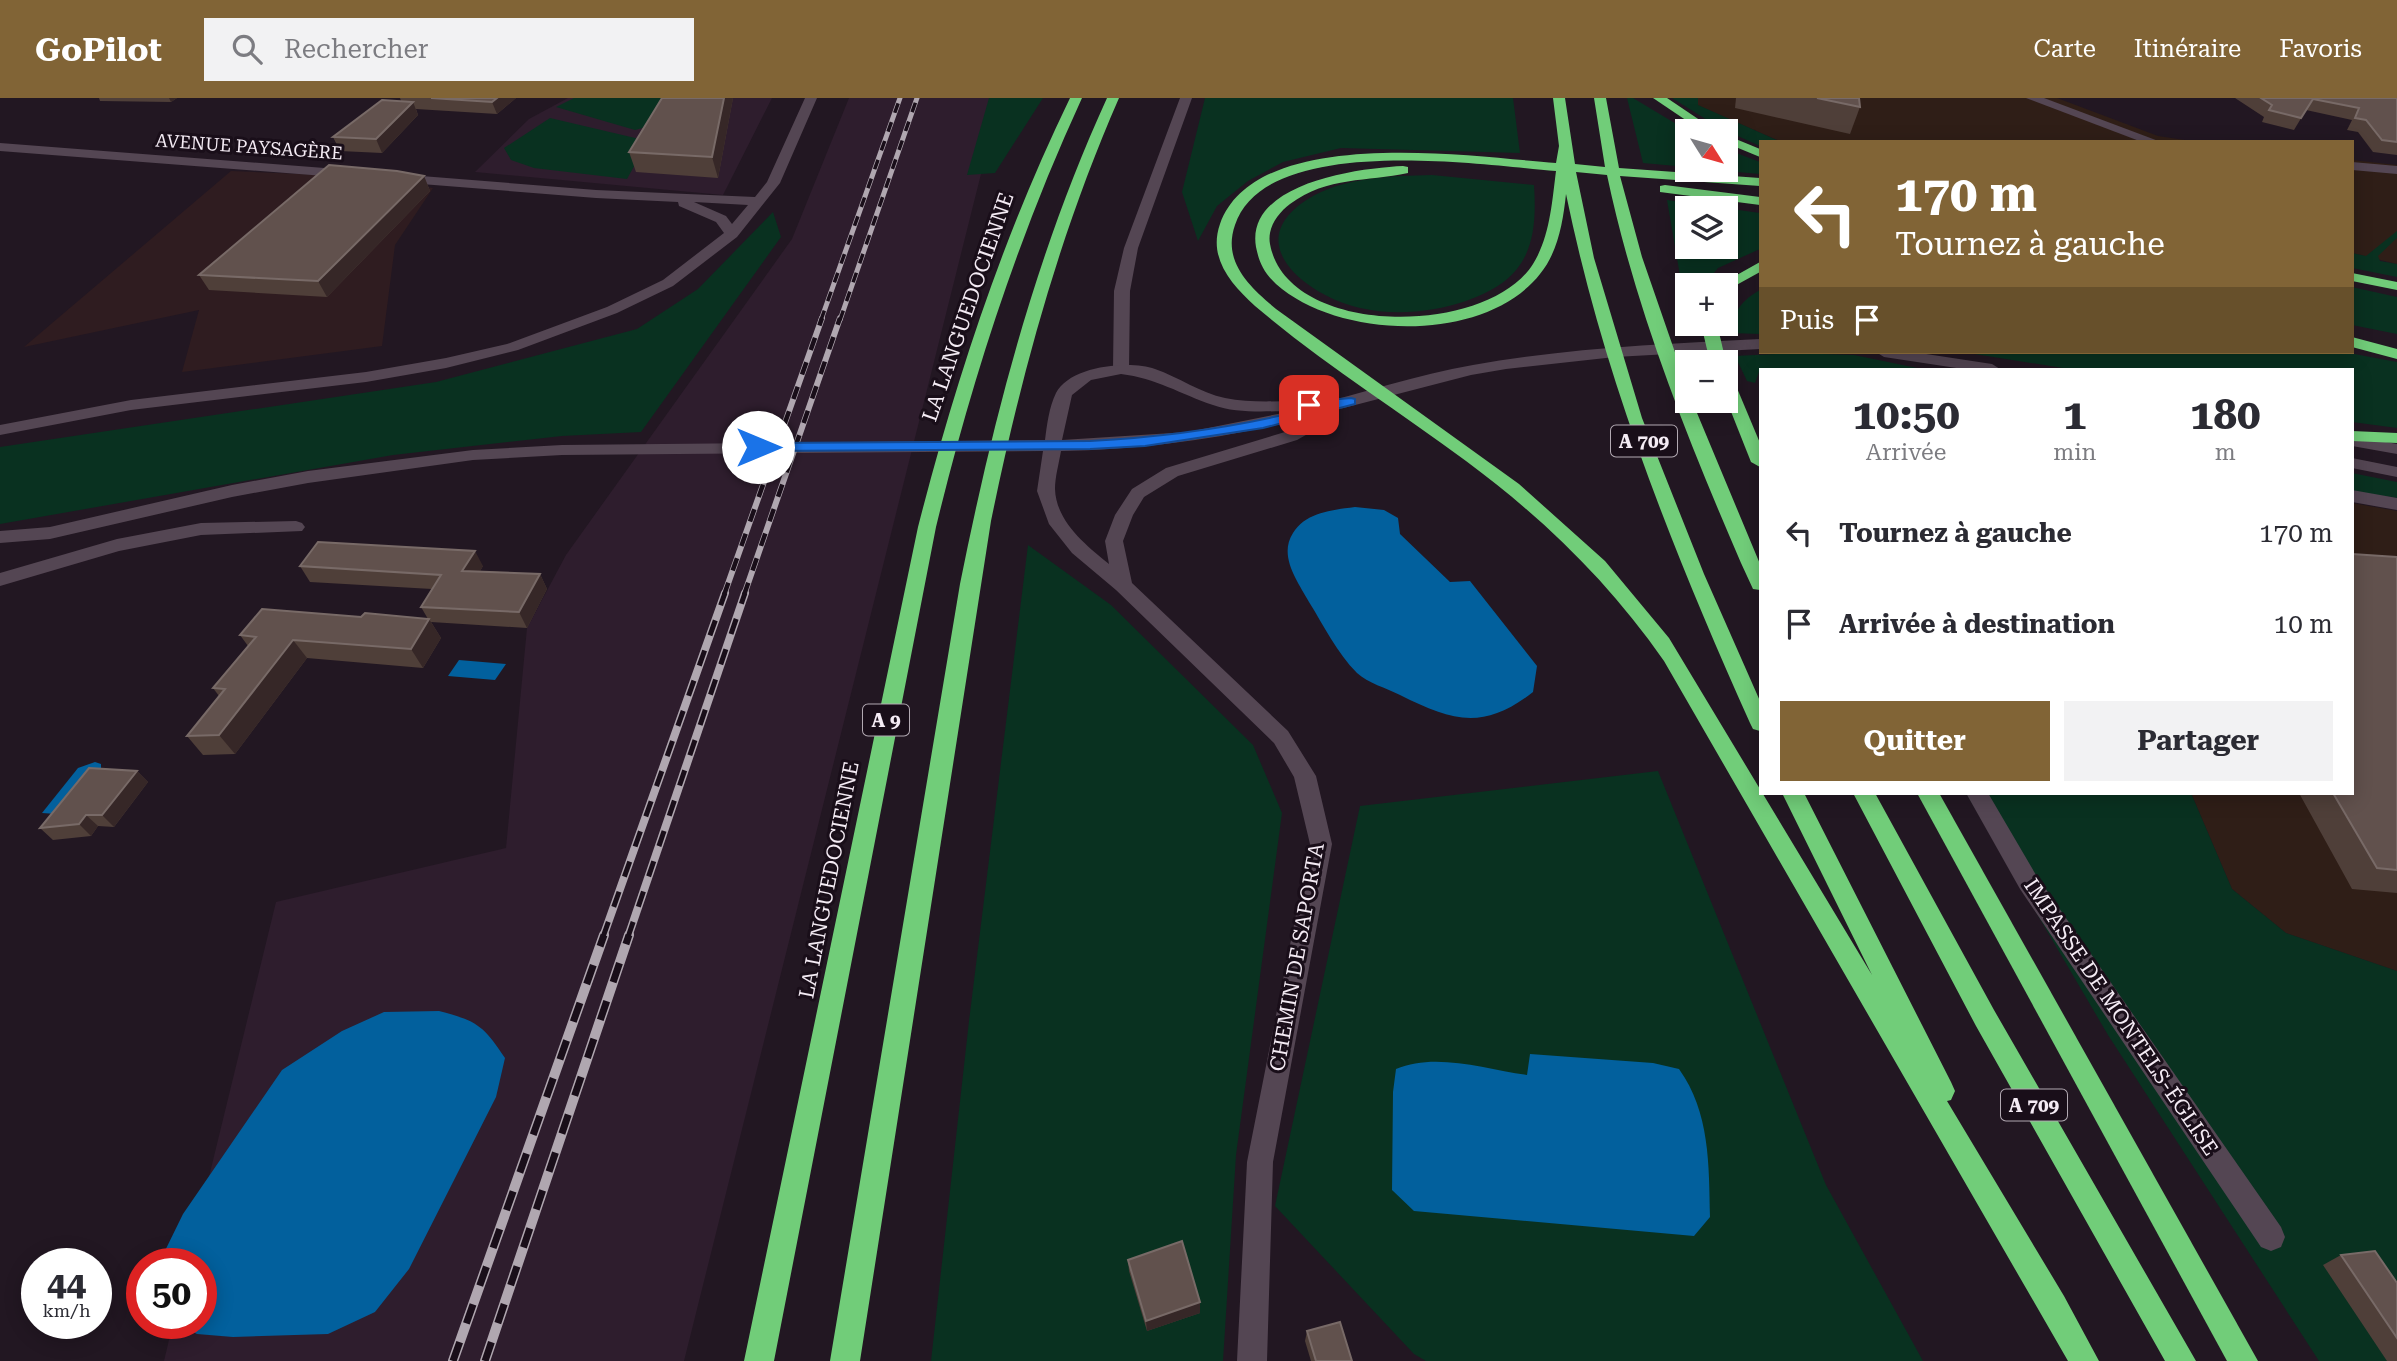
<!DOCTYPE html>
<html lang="fr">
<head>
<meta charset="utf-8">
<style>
  :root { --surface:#fff; --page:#f2f2f3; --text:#2b2b33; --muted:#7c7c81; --accent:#816436 }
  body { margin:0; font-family:"Roboto Serif",serif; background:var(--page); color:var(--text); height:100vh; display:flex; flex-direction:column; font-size:26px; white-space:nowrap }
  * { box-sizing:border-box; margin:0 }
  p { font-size:23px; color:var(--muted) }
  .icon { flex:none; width:38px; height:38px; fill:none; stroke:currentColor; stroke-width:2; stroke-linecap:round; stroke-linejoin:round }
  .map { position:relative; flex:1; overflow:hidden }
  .details { position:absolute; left:1759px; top:270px; width:595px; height:427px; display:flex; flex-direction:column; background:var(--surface); border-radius:0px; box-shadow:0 4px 18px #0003 }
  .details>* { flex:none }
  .hud { position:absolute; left:1759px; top:42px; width:595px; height:214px; border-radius:0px; box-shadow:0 4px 18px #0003; background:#816436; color:#fff; overflow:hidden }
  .needle { width:46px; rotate:127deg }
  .controls { position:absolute; left:1675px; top:21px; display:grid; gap:14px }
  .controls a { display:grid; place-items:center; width:63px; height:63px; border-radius:0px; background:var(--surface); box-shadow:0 4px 18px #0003; font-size:35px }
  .speed { position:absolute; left:21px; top:1150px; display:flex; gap:14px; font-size:35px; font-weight:700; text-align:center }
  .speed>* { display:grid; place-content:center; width:91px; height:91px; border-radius:50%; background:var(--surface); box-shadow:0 4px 18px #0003; line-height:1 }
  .speed small { font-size:18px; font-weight:400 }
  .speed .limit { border:10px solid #d22; background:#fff; color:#111 }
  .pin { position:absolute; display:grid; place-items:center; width:60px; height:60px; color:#fff; margin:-30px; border-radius:14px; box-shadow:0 4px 10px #0006 }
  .me { position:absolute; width:77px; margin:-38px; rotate:90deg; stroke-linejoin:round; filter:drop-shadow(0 0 5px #0008) }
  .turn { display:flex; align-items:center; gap:24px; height:147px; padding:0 21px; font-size:32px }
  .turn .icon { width:91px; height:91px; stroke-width:2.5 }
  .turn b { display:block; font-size:49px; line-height:60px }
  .then { display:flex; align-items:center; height:66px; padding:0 21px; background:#0003; gap:14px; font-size:26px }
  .eta { display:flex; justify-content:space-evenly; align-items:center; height:119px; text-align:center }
  .eta b { font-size:42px; font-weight:700; line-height:49px }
  .button { display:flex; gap:14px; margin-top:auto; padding:14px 21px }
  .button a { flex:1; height:80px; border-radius:0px; background:var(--accent); color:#fff; font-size:28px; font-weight:700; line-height:80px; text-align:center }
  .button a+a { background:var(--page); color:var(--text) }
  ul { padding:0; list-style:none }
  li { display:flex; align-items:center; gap:21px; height:91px; padding:0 21px }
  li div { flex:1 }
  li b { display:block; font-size:26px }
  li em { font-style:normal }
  header { display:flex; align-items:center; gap:42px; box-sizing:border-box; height:98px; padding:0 35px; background:var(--accent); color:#fff }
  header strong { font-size:33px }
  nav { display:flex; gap:38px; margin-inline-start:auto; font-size:24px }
  .search { width:490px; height:63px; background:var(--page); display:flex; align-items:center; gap:18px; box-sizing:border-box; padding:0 24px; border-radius:0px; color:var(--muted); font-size:26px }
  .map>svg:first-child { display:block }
</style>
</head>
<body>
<header>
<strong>GoPilot</strong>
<div class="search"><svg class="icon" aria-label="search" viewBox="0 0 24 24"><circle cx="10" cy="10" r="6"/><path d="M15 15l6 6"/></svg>Rechercher</div>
<nav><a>Carte</a><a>Itinéraire</a><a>Favoris</a></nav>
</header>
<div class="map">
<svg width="2397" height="1263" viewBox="0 0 2397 1263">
  <rect width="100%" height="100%" fill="#221722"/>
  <g fill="#2f1e17">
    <path d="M1698 0H2057L2158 38 2198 44H1782L1697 7Z"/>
    <path d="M2352 62 2397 67V166L2352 155Z"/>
    <path d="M2352 405 2397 413V873L2286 835 2232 791 2191 695H2352Z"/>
  </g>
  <g fill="#2e1d2d">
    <path d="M568 0H772L723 97 475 74 529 21Z"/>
    <path d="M849 0H1000L684 1263H164L173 1225H201V1166L188 1165 276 804 506 750 527 530 566 457 792 141Z"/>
  </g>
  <path fill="#2f1c20" d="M231 73 345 78 433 90 395 147 382 248 182 274 199 212 24 249Z"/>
  <g fill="#093120" fill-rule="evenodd">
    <path d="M574 0H664L646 29 635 32 556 9Z"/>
    <path d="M989 0H1043L995 75 967 77Z"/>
    <path d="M1205 0H1513L1520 55 1341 50 1283 64 1248 83 1217 108 1198 143 1182 94Z"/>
    <path d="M1627 0H1633L1688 33 1687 69 1643 65Z"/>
    <path d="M1672 0H1698V7L1781 44H1760V48L1720 30Z"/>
    <path d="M550 20 648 43 627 81 534 70 511 62 504 50Z"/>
    <path d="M1726 51 1760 64V76L1714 72H1726Z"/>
    <path d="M1432 77 1534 87C1538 147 1527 182 1466 203 1433 214 1395 218 1360 210 1310 199 1237 146 1308 101 1343 79 1392 78 1432 77Z"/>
    <path d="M1667 102 1760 115V151L1718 170 1704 187H1687V195H1683ZM1687 110H1726V149H1687Z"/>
    <path d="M773 114 781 139 641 334 562 338 393 357 0 426V349L436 284 637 231 698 191Z"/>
    <path d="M2397 133V140L2378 158 2380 163 2397 166V179L2352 170V155L2366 158Z"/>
    <path d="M2352 189 2397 199V236L2352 227Z"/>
    <path d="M1760 192V236L1730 235C1731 216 1743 201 1760 192Z"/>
    <path d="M1962 254H2344L2397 264V330L2352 324V271H2069Z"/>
    <path d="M1792 255 1854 257 1922 271H1760L1755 285 1747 283 1735 258Z"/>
    <path d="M2352 375 2397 384V400L2352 393Z"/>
    <path d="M1028 447 1111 507 1253 647 1282 715 1236 1057 1223 1263H931L969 923Z"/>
    <path d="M1658 673 1826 1087 1923 1263H1426L1414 1256 1275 1108 1360 708Z"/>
    <path d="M1966 695H2191L2232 791 2286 835 2397 873V1263H2319L2108 937Z"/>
  </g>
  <g fill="#02609d">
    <path d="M1355 409 1384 412 1398 420 1400 436 1450 484 1470 483 1537 568 1533 594C1483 633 1452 623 1400 597 1386 590 1368 585 1357 575 1337 555 1324 528 1309 504 1298 484 1278 458 1293 435 1306 414 1333 412 1355 409Z"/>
    <path d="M459 562 506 566 495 582 448 578Z"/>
    <path d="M95 664 101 666V671L71 717 42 715 78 670Z"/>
    <path d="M439 913C477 923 483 927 505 960L496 999 409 1171 375 1214 328 1236 233 1239 197 1236 176 1225H201V1166L159 1165 183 1116 282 972 342 933 384 914Z"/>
    <path d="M1530 956 1653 965 1679 971C1710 1014 1709 1067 1710 1119L1694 1138 1414 1113 1392 1092 1393 994 1396 971C1435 954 1486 971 1527 977Z"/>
  </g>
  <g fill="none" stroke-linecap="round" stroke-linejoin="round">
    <g fill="#544653" fill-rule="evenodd">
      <path d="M1180 0H1192L1138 150 1130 193 1129 271 1121 276 1113 271 1114 193 1124 150Z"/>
      <path d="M2026 0H2044L2161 44H2142Z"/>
      <path d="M2352 64 2397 68V76L2352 72Z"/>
      <path d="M2352 392 2397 400V412L2352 404Z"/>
      <path d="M296 423 302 425 305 429 302 433 201 437 119 453 0 488V475L117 441 201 425Z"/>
      <path d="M1966 695H1988L2036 777 2281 1129 2285 1139 2281 1149 2271 1153 2261 1149 2020 791Z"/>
    </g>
    <g fill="#544653" fill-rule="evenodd">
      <path d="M805 0H817L780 85 737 139 673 188 617 215 518 252 446 270 366 284 131 312 0 337V327L131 302 366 274 446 260 507 246 607 209 663 182 724 135 716 124 679 108 678 104 596 100 396 84 389 80 396 76 596 92 755 99 767 84ZM694 104 748 107 732 126 726 118Z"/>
      <path d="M0 45 350 72 357 76 350 80 0 53Z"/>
      <path d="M1760 241V251L1615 259 1506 271 1471 277 1332 313 1336 317 1334 321 1297 342 1178 378 1144 399 1133 417 1123 443 1132 485 1288 633 1316 678 1332 746 1273 1064 1267 1263H1237L1247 1064 1310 746 1294 679 1274 645 1116 492 1072 455 1049 426 1037 393 1043 353 562 357 473 362 308 385 232 399 50 441 0 445V433L50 429 232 387 308 373 473 352 562 347 1045 342C1047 327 1049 309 1056 295 1070 268 1129 262 1155 271 1178 279 1201 295 1225 300 1249 305 1275 303 1300 303L1306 304 1307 309C1362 295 1417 277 1473 267 1567 250 1664 246 1760 241ZM1121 276C1156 280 1180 296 1213 307 1237 316 1268 313 1293 313L1188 334 1062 342 1072 297 1091 282ZM1315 318 1285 334 1166 370 1132 391 1115 417 1105 443 1109 466C1087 448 1056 424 1055 391 1055 379 1059 365 1061 353 1147 352 1231 339 1315 318Z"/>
      <path d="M1876 254H1913L1992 266 2000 271H1963L1884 259Z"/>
      <path d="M2352 338 2397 346V356L2352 348Z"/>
      <path d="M2352 360 2397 369V379L2352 370Z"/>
    </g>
    <g fill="#71cd79" fill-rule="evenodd">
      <path d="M1070 0H1082C1018 139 972 281 936 429L774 1263H744L918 429C956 281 1003 138 1070 0Z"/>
      <path d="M1107 0H1119C1059 137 1021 277 991 423L860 1263H830L960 486C994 317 1035 158 1107 0Z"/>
      <path d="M1553 0H1565L1575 66 1605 69 1594 0H1606L1619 70 1760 80V88L1620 78 1642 159 1687 289V303H1692L1760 466V492L1753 491 1741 465C1687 340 1635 210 1607 77L1576 74 1594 160 1642 320 1704 476 1760 603V633L1753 631 1750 625C1673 453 1604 281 1566 96 1563 124 1558 154 1540 176 1485 246 1339 242 1276 186 1264 175 1259 164 1256 149 1245 85 1359 70 1403 68L1408 69V75C1367 84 1328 78 1290 106 1278 115 1267 130 1270 146 1287 240 1487 239 1533 166 1550 139 1552 104 1556 73 1482 67 1266 34 1235 127 1222 164 1250 189 1276 211L1519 386 1605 463 1669 540 1872 877 1782 695H1804L1951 984 1955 993 1951 1002 1947 1003 2064 1198 2099 1263H2068L1664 563C1609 484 1543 420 1466 363 1396 311 1322 265 1255 208 1231 186 1208 160 1220 126 1256 25 1475 59 1556 65L1559 48Z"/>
      <path d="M1653 0H1667L1716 33H1702Z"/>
      <path d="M1726 37 1760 51V59L1726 45Z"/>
      <path d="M1665 87 1760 99V107L1660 94V88Z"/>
      <path d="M1760 164V174L1731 190 1726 191V187H1719Z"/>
      <path d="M2352 175 2397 184V192L2352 183Z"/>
      <path d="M1701 226H1717L1726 264V265L1710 264Z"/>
      <path d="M2352 239 2397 251V261L2352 249Z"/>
      <path d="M1726 278 1734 283 1760 345V369L1751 364 1726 301Z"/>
      <path d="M2352 333 2397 335V345L2352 343Z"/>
      <path d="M1853 695H1875L1994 912 2196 1263H2165L1976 928Z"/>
      <path d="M1917 695H1939L2258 1263H2227Z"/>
    </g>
    <g stroke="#b0a7b0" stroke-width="5">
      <g id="rail-far3">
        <path d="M821 222 900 0"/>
        <path d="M840 222 917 0"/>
      </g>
    </g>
    <g stroke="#b0a7b0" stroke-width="6">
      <g id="rail-far2">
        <path d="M724 497 822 220"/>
        <path d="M744 497 840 220"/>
      </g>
    </g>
    <g stroke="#b0a7b0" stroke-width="8">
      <g id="rail-far1">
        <path d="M603 839 725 495"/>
        <path d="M628 839 745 495"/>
      </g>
    </g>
    <g stroke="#b0a7b0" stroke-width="10">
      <g id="rail">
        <path d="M453 1263 604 837"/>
        <path d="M485 1263 629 837"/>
      </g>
    </g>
    <use href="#rail-far3" stroke="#190e19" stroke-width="3.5" stroke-dasharray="10" stroke-linecap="butt"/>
    <use href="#rail-far2" stroke="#190e19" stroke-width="4.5" stroke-dasharray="13" stroke-linecap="butt"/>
    <use href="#rail-far1" stroke="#190e19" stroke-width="5" stroke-dasharray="16" stroke-linecap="butt"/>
    <use href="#rail" stroke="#190e19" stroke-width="7" stroke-dasharray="20" stroke-linecap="butt"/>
  </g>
  <g fill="#4f3f39">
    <path d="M99 0H177L171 4 100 3Z"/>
    <path d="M400 0H516L497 16 416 11 418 17 382 55 340 53 333 39 401 3Z"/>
    <path d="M662 0H733L718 80 636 74 629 54Z"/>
    <path d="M1736 0H1859L1860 9 1850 36 1735 10Z"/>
    <path d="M2235 0H2397V57L2373 54 2358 34 2347 32 2352 22 2306 12 2294 32 2262 24 2264 19Z"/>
    <path d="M424 78 430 93 327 199 209 192 199 177Z"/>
    <path d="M2397 459V795L2352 791 2299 695H2352Z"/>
    <path d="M300 468H483L480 473 540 476 547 491 527 530 431 524 441 540 423 570 307 560 235 656 203 657 187 638 219 598 213 590 248 548 240 537 361 519 428 521 421 509 432 491 310 484Z"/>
    <path d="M137 673 148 684 114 729 98 728 91 738 53 742 40 730Z"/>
    <path d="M2341 1157 2397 1185V1263H2387L2323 1167Z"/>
    <path d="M1128 1162 1200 1215 1147 1233 1129 1173Z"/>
    <path d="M1307 1233 1352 1263H1311L1305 1243Z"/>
  </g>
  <g fill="#362727">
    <path d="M169 0H177L171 4Z"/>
    <path d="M497 0H516L497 16 492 4Z"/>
    <path d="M724 0H733L718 80 712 59Z"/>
    <path d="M413 4 418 17 382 55 376 41Z"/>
    <path d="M424 78 430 93 327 199 318 183Z"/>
    <path d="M475 453 483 468 471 488 462 473Z"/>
    <path d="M540 476 547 491 527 530 519 514Z"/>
    <path d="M429 521 441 540 423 570 411 551Z"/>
    <path d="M293 542 307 560 235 656 219 637Z"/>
    <path d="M137 673 148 684 114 729 102 717Z"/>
    <path d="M86 717 98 728 91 738 79 726Z"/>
    <path d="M1200 1204V1215L1147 1233 1146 1223Z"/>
  </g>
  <g fill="#61514d" stroke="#786a67" stroke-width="2">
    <path d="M431 0H497L492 4Z"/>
    <path d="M662 0H724L712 59 629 54Z"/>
    <path d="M1817 0H1859L1860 9Z"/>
    <path d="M2261 0H2397V44L2382 42 2366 22 2355 20 2359 10 2313 1 2301 20 2269 12 2272 7Z"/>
    <path d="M382 2 413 4 376 41 333 39Z"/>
    <path d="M329 67 397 73 424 78 318 183 199 177Z"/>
    <path d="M318 444 475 453 462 473 540 476 519 514 421 509 441 477 300 468Z"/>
    <path d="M2352 456 2397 459V772L2377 770 2333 695H2352Z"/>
    <path d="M262 511 361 519 365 515 429 521 411 551 293 542 219 637 187 638 225 591 213 590 256 539 240 537Z"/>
    <path d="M89 670 137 673 102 717H86L79 726 40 730Z"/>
    <path d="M1182 1143 1200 1204 1146 1223 1128 1162Z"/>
    <path d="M2375 1153 2397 1185V1240L2341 1157Z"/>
    <path d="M1340 1224 1352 1263H1316L1307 1233Z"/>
  </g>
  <path fill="#1a73e8" stroke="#114b97" stroke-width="2" d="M1351 300 1355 301V306L1263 330 1145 348 1090 351 758 353 751 349 758 345 1090 343C1164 339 1237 329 1308 311L1303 307 1305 304Z"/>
  <g text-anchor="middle" stroke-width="6" stroke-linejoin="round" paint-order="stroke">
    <g font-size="18" fill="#f4ebf4" stroke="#190e19">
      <text transform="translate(249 49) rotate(4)" y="6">AVENUE PAYSAGÈRE</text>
    </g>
    <g fill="#190e19" stroke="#b2a9b2" stroke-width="2">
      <rect x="1611" y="327.5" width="66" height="31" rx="5"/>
      <rect x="863" y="606.5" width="46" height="31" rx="5"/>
      <rect x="2001" y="991.5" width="66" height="31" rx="5"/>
    </g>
    <g font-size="19" font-weight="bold" fill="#f4ebf4">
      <text x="1644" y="350">A 709</text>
      <text x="886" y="629">A 9</text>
      <text x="2034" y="1014">A 709</text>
    </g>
    <g font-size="21" fill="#f4ebf4" stroke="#190e19">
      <text transform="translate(968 209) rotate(-71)" y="7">LA LANGUEDOCIENNE</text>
      <text transform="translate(829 782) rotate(-79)" y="7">LA LANGUEDOCIENNE</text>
      <text transform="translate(1297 859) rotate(-80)" y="7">CHEMIN DE SAPORTA</text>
      <text transform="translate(2121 919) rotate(56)" y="7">IMPASSE DE MONTELS-ÉGLISE</text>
    </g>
  </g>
</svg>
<div class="controls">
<a><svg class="needle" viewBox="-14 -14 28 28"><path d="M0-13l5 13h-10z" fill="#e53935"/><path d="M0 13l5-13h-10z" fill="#7c7c81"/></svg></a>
<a><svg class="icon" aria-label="layers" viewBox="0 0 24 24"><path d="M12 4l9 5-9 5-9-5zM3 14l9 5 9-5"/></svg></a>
<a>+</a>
<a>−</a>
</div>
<div class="speed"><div>44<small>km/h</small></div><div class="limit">50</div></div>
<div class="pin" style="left:1309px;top:307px;background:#d93025"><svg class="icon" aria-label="arrive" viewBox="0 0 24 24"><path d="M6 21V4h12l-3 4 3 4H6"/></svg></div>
<svg class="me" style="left:758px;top:349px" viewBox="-20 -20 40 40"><circle r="19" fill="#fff"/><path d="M0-13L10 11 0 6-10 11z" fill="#1a73e8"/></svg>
<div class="hud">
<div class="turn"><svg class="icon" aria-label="left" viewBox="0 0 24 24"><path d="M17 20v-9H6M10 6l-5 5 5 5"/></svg><div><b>170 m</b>Tournez à gauche</div></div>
<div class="then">Puis<svg class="icon" aria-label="arrive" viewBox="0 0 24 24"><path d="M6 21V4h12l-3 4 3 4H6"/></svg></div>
</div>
<section class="details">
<div class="eta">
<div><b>10:50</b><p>Arrivée</p></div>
<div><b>1</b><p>min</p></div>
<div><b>180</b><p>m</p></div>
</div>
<ul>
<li><svg class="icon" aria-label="left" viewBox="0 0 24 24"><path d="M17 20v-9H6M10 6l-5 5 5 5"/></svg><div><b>Tournez à gauche</b></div><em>170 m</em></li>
<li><svg class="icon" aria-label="arrive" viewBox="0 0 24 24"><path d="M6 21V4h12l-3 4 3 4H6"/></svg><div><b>Arrivée à destination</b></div><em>10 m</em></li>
</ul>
<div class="button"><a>Quitter</a><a>Partager</a></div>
</section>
</div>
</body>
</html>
